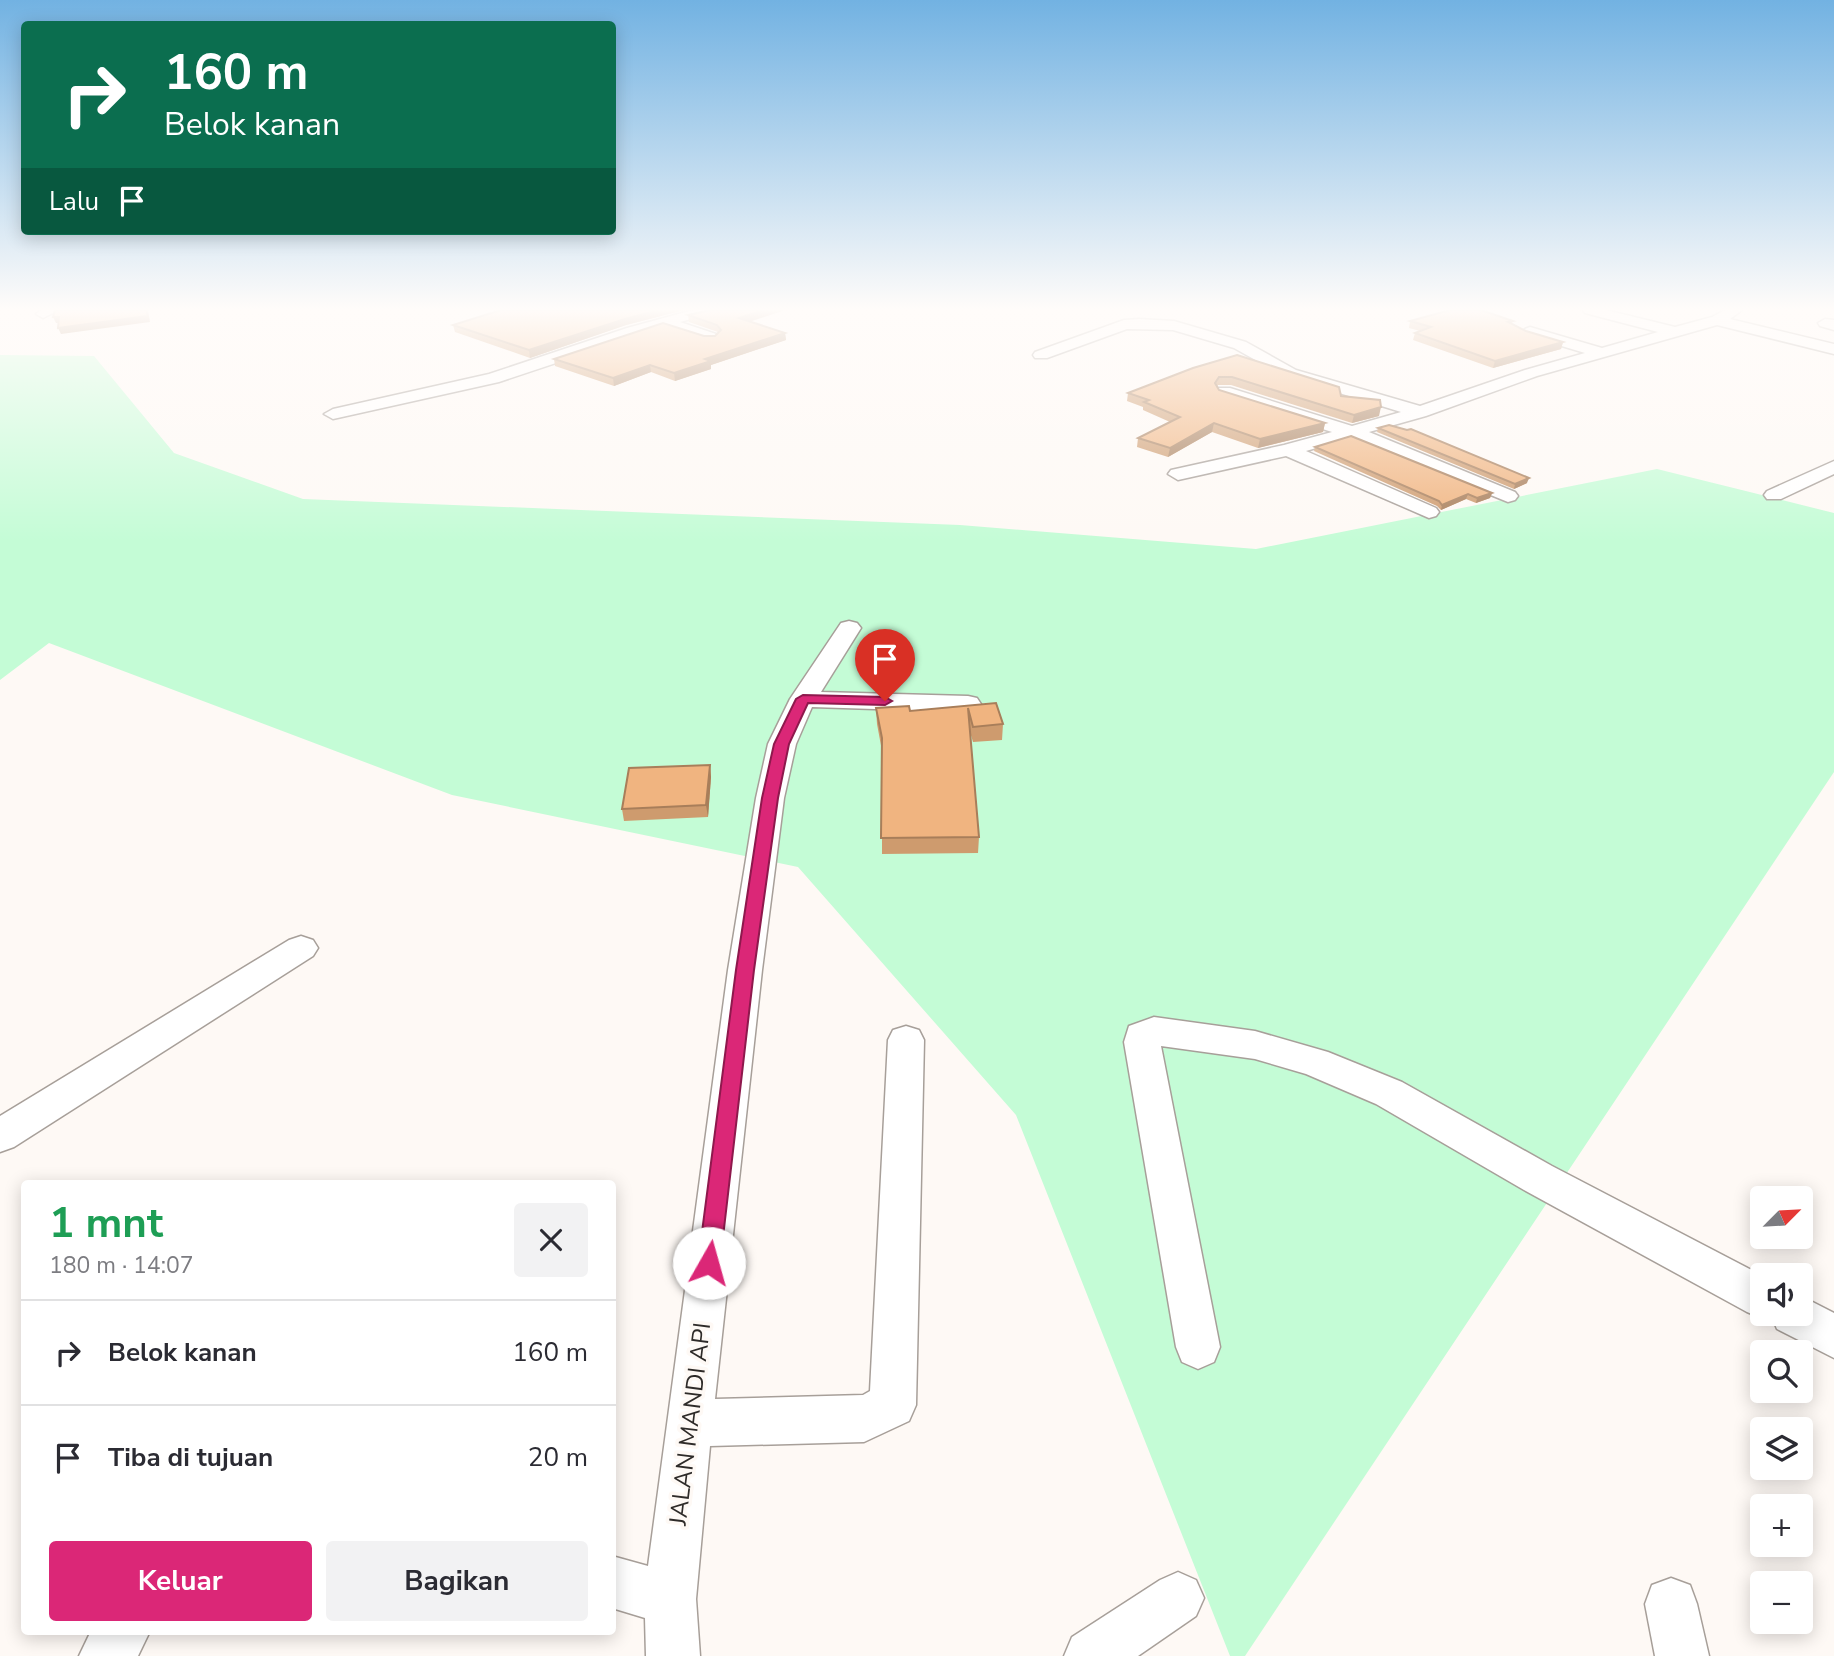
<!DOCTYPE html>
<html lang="id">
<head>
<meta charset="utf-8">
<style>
  :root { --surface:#fff; --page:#f2f2f3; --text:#2b2b33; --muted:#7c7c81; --line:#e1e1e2; --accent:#db2777 }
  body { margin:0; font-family:"Nunito Sans",sans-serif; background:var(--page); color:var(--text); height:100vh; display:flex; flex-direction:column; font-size:26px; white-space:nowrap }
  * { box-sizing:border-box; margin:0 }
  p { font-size:23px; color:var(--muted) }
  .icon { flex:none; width:38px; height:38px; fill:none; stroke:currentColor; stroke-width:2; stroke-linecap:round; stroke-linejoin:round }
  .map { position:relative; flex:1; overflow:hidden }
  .drawer { position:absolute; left:21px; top:1180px; width:595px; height:455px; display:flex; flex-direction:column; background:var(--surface); border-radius:7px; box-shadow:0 4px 18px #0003 }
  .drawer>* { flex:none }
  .banner { position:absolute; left:21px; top:21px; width:595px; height:214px; border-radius:7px; box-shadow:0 4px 18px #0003; background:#0b6e4f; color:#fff; overflow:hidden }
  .needle { width:46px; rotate:66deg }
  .tools { position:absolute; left:1750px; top:1186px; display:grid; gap:14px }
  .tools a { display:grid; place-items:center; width:63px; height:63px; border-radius:7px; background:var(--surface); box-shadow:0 4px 18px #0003; font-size:35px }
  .pin { position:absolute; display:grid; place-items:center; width:60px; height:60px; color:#fff; margin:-72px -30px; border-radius:50% 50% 50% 0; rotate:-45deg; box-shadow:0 0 7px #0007 }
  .pin .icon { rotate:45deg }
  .me { position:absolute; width:77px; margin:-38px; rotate:7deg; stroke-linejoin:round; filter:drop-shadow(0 0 5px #0008) }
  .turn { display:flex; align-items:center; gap:24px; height:147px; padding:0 28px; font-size:32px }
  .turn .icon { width:91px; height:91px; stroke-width:2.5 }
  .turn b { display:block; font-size:49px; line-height:60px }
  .then { display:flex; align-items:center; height:66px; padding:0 28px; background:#0003; gap:14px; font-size:26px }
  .round { display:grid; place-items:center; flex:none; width:74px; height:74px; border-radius:7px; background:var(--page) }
  .summary { display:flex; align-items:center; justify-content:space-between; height:119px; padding:0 28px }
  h1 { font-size:42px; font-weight:700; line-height:52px; color:#1e9e55 }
  .action { display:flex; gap:14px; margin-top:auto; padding:14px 28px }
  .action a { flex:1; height:80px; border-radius:7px; background:var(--accent); color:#fff; font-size:28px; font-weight:700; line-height:80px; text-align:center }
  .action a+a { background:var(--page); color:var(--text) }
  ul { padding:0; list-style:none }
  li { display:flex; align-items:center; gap:21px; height:105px; padding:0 28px; border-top:2px solid var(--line) }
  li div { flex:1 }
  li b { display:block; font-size:26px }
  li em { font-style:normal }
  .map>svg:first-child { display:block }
</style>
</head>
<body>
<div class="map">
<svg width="1834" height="1656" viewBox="0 0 1834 1656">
  <rect width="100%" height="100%" fill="#fef9f5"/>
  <path fill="#c4fcd6" d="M0 355 94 356 174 453 303 499 960 525 1256 549 1657 469 1834 513V772L1245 1656H1230L1016 1115 798 867 452 795 49 643 0 680Z"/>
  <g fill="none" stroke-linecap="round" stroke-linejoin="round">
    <g stroke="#a79f99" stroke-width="3">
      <g id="street">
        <path d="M41 310H59L43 318 36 314Z"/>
        <path d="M693 310H715L713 313 680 322 716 334 719 337 716 340H706L664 327 499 382 333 419 324 414 333 409 489 374 627 328Z"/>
        <path d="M1583 310H1606L1675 327 1712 317 1725 310H1742L1730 319 1834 344V354L1717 325 1537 376 1426 416 1369 432 1515 492 1518 496 1515 500 1508 502 1350 438 1306 451 1436 508 1439 512 1436 516 1429 518 1286 456 1178 480 1168 474 1171 470 1284 445 1332 432 1218 396 1216 392 1218 388H1230L1352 426 1401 412 1284 376 1234 348 1173 330 1127 329 1047 358H1035L1033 355 1035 352 1124 320 1139 319 1174 321 1246 342 1296 370 1420 406 1525 370 1585 353 1525 335 1522 332 1525 329 1530 327 1602 348 1658 332 1585 313Z"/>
        <path d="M1825 319 1834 320V330L1820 326 1818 323Z"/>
        <path d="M1834 461V474L1781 499H1767L1764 495 1767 491Z"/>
        <path d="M849 621 857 623 861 628 821 692 968 696 977 698 981 704 977 710 968 712 812 707 796 744 784 798 762 970 715 1399 863 1395 870 1391 888 1040 893 1030 906 1026 919 1030 924 1040 916 1405 909 1421 864 1442 710 1446 696 1599 700 1656H646L645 1618 612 1608V1556L648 1566 728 970 756 798 768 744 790 699 841 623Z"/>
        <path d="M301 936 313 940 318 948 313 956 14 1147 0 1152V1116L289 940Z"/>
        <path d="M1154 1017 1255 1031 1328 1052 1402 1082 1552 1166 1763 1276 1762 1314H1801V1296L1834 1313V1358L1777 1329 1771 1315 1762 1318 1747 1312 1524 1190 1376 1104 1306 1074 1255 1059 1161 1046 1220 1347 1214 1362 1198 1369 1182 1362 1176 1347 1124 1042 1129 1026Z"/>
        <path d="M1178 1572 1196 1580 1204 1598 1196 1616 1138 1656H1064L1072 1637 1160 1580Z"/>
        <path d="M1671 1578 1690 1585 1697 1604 1709 1656H1655L1645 1604 1652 1585Z"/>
        <path d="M91 1631H150L138 1656H79Z"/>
      </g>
    </g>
    <use href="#street" fill="#fff" fill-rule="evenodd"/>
  </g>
  <g fill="#ce9b6e">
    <path d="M501 310H684L626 325 530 358 455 332 453 325Z"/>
    <path d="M710 310H785L750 321 785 333 786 340 711 365V369L675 381 651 372 614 386 555 366 554 359 704 336H715L718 332 689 322 688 315Z"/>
    <path d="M1410 321H1513L1512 323 1526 331 1563 342 1561 349 1493 368 1413 340 1415 333 1420 331 1409 328Z"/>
    <path d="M1193 368 1341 396 1379 416 1352 423 1231 385H1218L1217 387 1219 390 1325 423 1323 432 1258 448 1212 432 1168 457 1137 447 1138 438 1170 422 1143 410V407L1127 401 1128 393Z"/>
    <path d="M1378 428 1527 483 1514 489 1377 432Z"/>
    <path d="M1315 447 1492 493 1490 498 1476 503 1466 499 1441 510 1437 506 1314 451Z"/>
    <path d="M996 703 1003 724 1002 740 973 742 970 732 979 837 978 853 882 854V751L877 724 876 708 910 711Z"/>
    <path d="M710 765 711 777 708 817 624 821 622 809Z"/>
  </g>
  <g fill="#a87e5a">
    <path d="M148 310 150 322 61 334 58 328Z"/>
    <path d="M659 310H684L626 325 530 358 529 350 625 319Z"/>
    <path d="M764 310H785L740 325 739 318Z"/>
    <path d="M53 317H59L62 323H56Z"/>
    <path d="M785 333 786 340 711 365V369L675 381 674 373 705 359Z"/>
    <path d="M1563 342 1561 349 1493 368 1495 361Z"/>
    <path d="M650 365 651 372 614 386 613 378Z"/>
    <path d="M1381 407 1379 416 1352 423 1354 415Z"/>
    <path d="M1214 423 1212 432 1168 457 1170 448Z"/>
    <path d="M1325 423 1323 432 1258 448 1260 439Z"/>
    <path d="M1529 478 1527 483 1514 489 1515 484Z"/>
    <path d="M1492 493 1490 498 1476 503 1477 498Z"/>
    <path d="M1468 494 1466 499 1441 510 1442 505Z"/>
    <path d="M710 765 711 777 708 817 706 805Z"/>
  </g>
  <g fill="#f0b480" stroke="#a87e5a" stroke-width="2">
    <path d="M55 310H147V316L58 328 59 317H53Z"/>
    <path d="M501 310H659L625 319 529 350 453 325Z"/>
    <path d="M710 310H764L739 318 785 333 705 359 711 361 674 373 650 365 613 378 554 359 663 323 704 336H715L721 330 717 325 688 315Z"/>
    <path d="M1450 310H1481L1513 321 1508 322 1526 331 1563 342 1495 361 1415 333 1431 327 1410 321Z"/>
    <path d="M1237 355 1339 387 1341 396 1380 400 1381 407 1354 415 1232 377H1219L1215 383 1219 390 1325 423 1260 439 1214 423 1170 448 1138 438 1180 417 1144 402 1149 400 1128 393 1193 368Z"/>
    <path d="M1389 425 1407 430 1411 429 1529 478 1515 484 1378 428Z"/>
    <path d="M1351 436 1492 493 1477 498 1468 494 1442 505 1439 501 1315 447Z"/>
    <path d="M996 703 1003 724 973 727 968 708 979 837 881 838 882 738 876 708 909 706 910 711Z"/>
    <path d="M710 765 706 805 622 809 629 768Z"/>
  </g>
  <linearGradient id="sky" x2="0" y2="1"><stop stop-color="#72b2e2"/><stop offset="0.57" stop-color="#fffcfa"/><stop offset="1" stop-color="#fffcfa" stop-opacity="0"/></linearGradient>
  <rect width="1834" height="542" fill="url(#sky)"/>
  <path fill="#db2777" stroke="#8e194d" stroke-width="2" d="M803 695 885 697 892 701 885 705 808 703 789 744 778 798 754 970 720 1263 717 1270 709 1273 701 1270 698 1263 736 970 762 798 774 744 796 699Z"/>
  <g text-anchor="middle" stroke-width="7" stroke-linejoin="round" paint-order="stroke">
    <g font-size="24" fill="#2e2b29" stroke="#fef9f5">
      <text transform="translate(690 1424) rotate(-83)" y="8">JALAN MANDI API</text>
    </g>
  </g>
</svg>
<div class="tools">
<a><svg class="needle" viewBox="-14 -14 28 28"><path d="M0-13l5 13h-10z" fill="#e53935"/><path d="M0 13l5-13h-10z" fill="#7c7c81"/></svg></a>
<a><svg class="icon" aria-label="sound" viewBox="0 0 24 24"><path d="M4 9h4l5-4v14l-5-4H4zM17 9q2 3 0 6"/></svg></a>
<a><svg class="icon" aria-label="search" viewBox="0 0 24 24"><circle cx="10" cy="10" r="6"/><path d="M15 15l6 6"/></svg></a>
<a><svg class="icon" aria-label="layers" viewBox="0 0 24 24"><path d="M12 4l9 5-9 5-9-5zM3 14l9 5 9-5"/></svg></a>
<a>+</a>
<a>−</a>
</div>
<div class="pin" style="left:885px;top:701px;background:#d93025"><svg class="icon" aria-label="arrive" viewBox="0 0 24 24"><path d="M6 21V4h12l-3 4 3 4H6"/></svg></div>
<svg class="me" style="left:709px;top:1263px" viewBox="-20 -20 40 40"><circle r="19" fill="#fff"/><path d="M0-13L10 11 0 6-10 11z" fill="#db2777"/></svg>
<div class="banner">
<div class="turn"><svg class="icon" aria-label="right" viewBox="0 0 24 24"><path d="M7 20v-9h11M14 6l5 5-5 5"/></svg><div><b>160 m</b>Belok kanan</div></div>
<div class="then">Lalu<svg class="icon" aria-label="arrive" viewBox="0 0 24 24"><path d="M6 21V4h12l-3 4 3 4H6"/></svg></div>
</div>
<section class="drawer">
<div class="summary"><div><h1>1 mnt</h1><p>180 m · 14:07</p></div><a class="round"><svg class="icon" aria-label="close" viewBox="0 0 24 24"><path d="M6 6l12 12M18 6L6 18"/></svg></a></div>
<ul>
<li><svg class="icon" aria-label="right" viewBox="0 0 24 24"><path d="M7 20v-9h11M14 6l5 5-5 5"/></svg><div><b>Belok kanan</b></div><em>160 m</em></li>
<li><svg class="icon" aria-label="arrive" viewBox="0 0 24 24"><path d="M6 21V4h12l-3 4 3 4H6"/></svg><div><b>Tiba di tujuan</b></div><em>20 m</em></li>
</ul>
<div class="action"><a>Keluar</a><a>Bagikan</a></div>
</section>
</div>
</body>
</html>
